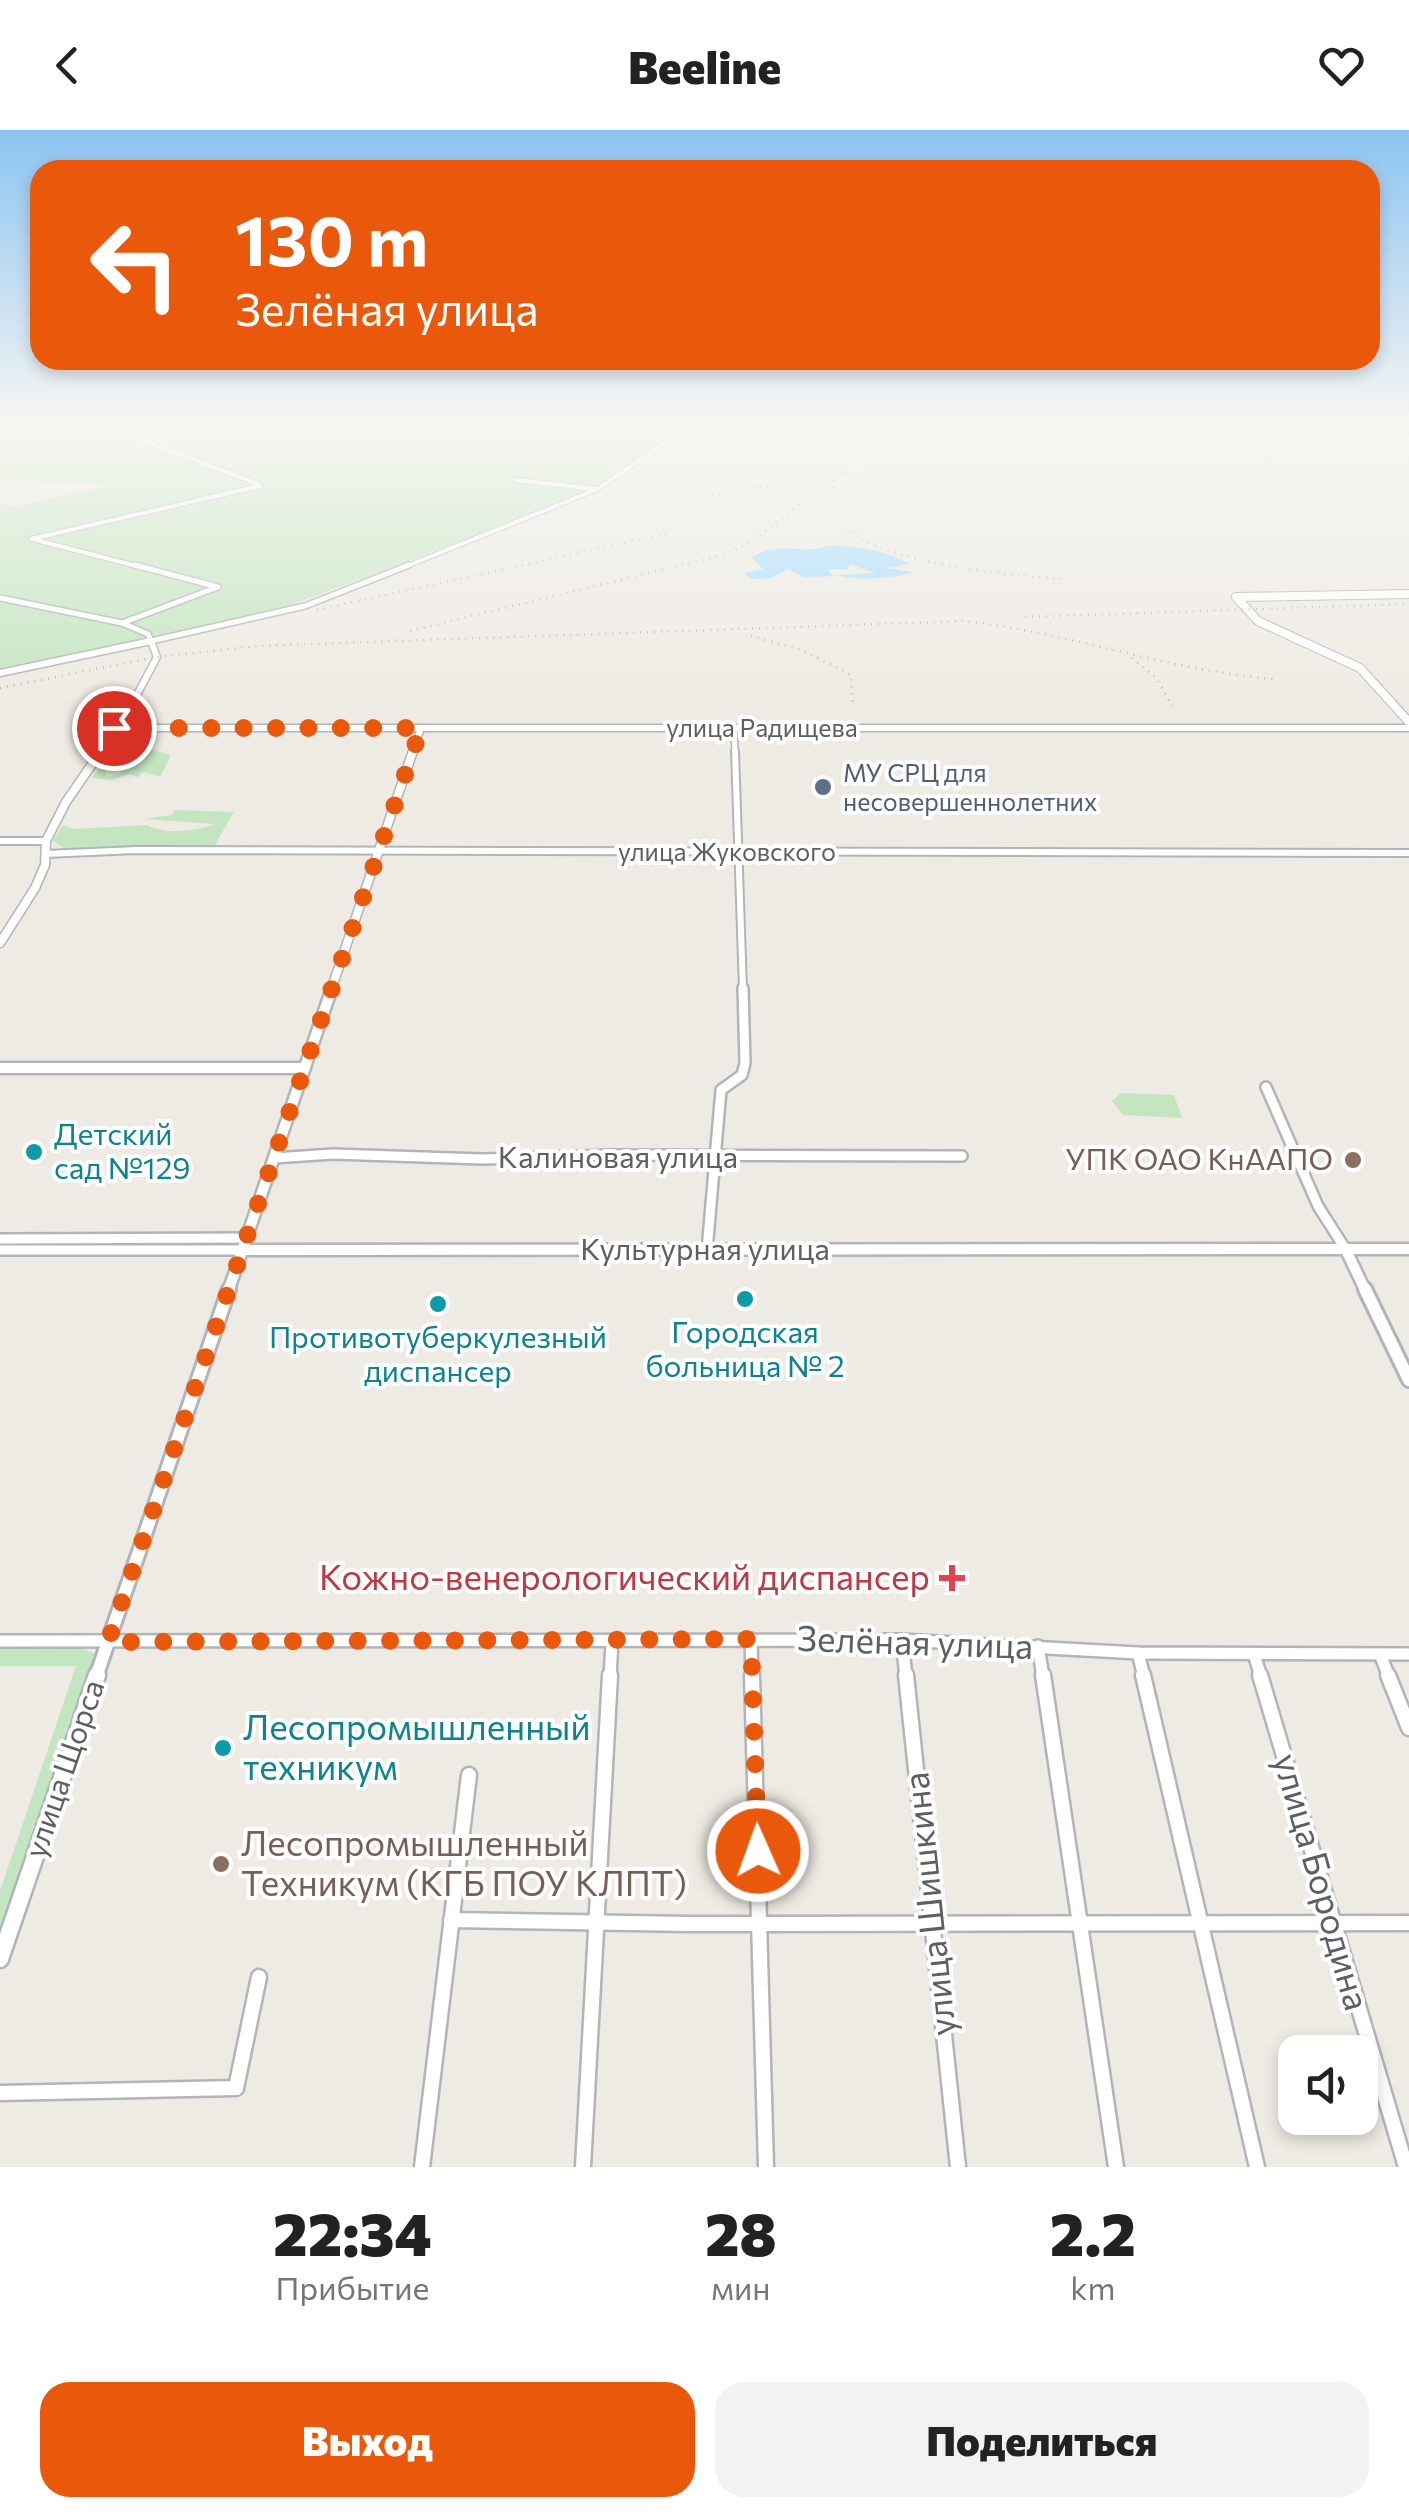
<!DOCTYPE html>
<html lang="ru">
<head>
<meta charset="utf-8">
<style>
  :root { --surface:#fff; --page:#f2f2f2; --text:#222; --muted:#767676; --accent:#ea580c }
  body { margin:0; font-family:Commissioner,sans-serif; background:var(--page); color:var(--text); height:100vh; display:flex; flex-direction:column; font-size:38px; white-space:nowrap }
  * { box-sizing:border-box; margin:0 }
  p { font-size:32px; color:var(--muted) }
  .icon { flex:none; width:55px; height:55px; fill:none; stroke:currentColor; stroke-width:2; stroke-linecap:round; stroke-linejoin:round }
  .map { position:relative; height:2037px; overflow:hidden }
  .side { display:flex; flex-direction:column; background:var(--surface); flex:1 }
  .side>* { flex:none }
  .banner { position:absolute; left:30px; top:30px; width:1350px; height:210px; border-radius:30px; box-shadow:0 5px 15px #0003; background:#ea580c; color:#fff; overflow:hidden }
  .fabs { position:absolute; left:1278px; top:1905px; display:grid; gap:20px }
  .fabs a { display:grid; place-items:center; width:100px; height:100px; border-radius:20px; background:var(--surface); box-shadow:0 5px 15px #0003; font-size:50px }
  .pin { position:absolute; display:grid; place-items:center; width:85px; height:85px; color:#fff; margin:-42px; border:5px solid #fff; border-radius:50%; box-shadow:0 2px 10px #0007 }
  .me { position:absolute; width:110px; margin:-55px; rotate:358deg; stroke-linejoin:round; filter:drop-shadow(0 0 8px #0008) }
  .turn { display:flex; align-items:center; gap:35px; height:210px; padding:0 40px; font-size:45px }
  .turn .icon { width:130px; height:130px; stroke-width:2.5 }
  .turn b { display:block; font-size:70px; line-height:85px }
  .eta { display:flex; justify-content:space-evenly; align-items:center; height:170px; text-align:center }
  .eta b { font-size:60px; font-weight:800; line-height:70px }
  .button { display:flex; gap:20px; margin-top:auto; padding:20px 40px }
  .button a { flex:1; height:115px; border-radius:30px; background:var(--accent); color:#fff; font-size:40px; font-weight:800; line-height:115px; text-align:center }
  .button a+a { background:var(--page); color:var(--text) }
  header { display:flex; justify-content:space-between; align-items:center; height:130px; padding:0 40px; background:var(--surface); font-size:45px; font-weight:800 }
  .map>svg:first-child { display:block }
</style>
</head>
<body>
<header><svg class="icon" aria-label="back" viewBox="0 0 24 24"><path d="M15 5l-7 7 7 7"/></svg>Beeline<svg class="icon" aria-label="heart" viewBox="0 0 24 24"><path d="M12 20l-8-8c-3-5 5-10 8-4 3-6 11-1 8 4z"/></svg></header>
<div class="map">
<svg width="1409" height="2037" viewBox="0 0 1409 2037">
  <rect width="100%" height="100%" fill="#eeebe4"/>
  <g fill="#c3e6c0">
    <path d="M56 291H500L470 300C485 305 493 301 508 299 516 298 523 302 531 302 559 301 589 296 616 306L632 301 629 293 637 291H689L688 296 666 306 668 311 630 335 609 339 617 342 581 366 272 482 0 542V375L16 376 113 355 0 349V310L44 299Z"/>
    <path d="M141 617 171 625 160 647 143 642 138 647 129 644 112 650 92 648 111 623 115 624V633L105 641 107 647 119 644 126 634 119 625 136 622 135 619Z"/>
    <path d="M175 680 234 682 215 715 209 717 67 720 53 711 63 695 74 699 148 695C162 705 199 701 215 694L143 689 171 685Z"/>
    <path d="M1121 963 1174 965 1182 988 1123 985 1112 971Z"/>
    <path d="M0 1516 78 1517 94 1523 97 1530C88 1556 75 1575 66 1601L70 1610 0 1811V1761L76 1536H0Z"/>
  </g>
  <path fill="#a3ddff" d="M827 416C856 414 886 421 910 434L884 438 914 442C893 449 856 451 836 445L876 443 849 434 848 440 827 439 833 446 804 447 787 439 772 448 751 449 744 443 763 439 752 428C775 410 802 425 827 416Z"/>
  <g fill="none" stroke-linecap="round" stroke-linejoin="round">
    <g stroke="#b1b5b9" stroke-width="6">
      <g id="minor-far5">
        <path d="M97 293 258 354"/>
        <path d="M516 350 595 359"/>
        <path d="M31 409 260 356"/>
        <path d="M36 410 144 438"/>
        <path d="M402 438 598 359 696 291"/>
      </g>
    </g>
    <g stroke="#b1b5b9" stroke-width="8">
      <g id="minor-far4">
        <path d="M135 435 218 457"/>
        <path d="M0 468 122 493 148 504 151 511 305 476 409 435"/>
        <path d="M122 493 215 458"/>
        <path d="M734 598 735 623"/>
      </g>
    </g>
    <g stroke="#b1b5b9" stroke-width="10">
      <g id="minor-far3">
        <path d="M735 621 743 860"/>
        <path d="M0 711H46"/>
        <path d="M45 724 136 720 1409 723"/>
      </g>
    </g>
    <g stroke="#b1b5b9" stroke-width="14">
      <g id="minor-far2">
        <path d="M1266 957 1318 1076 1346 1120"/>
        <path d="M274 1028 333 1024 482 1029 612 1025 962 1026"/>
        <path d="M0 1109 247 1108"/>
        <path d="M0 1120H243"/>
        <path d="M707 1120 721 960 742 945 745 933 743 858"/>
      </g>
    </g>
    <g stroke="#b1b5b9" stroke-width="16">
      <g id="minor-far1">
        <path d="M751 1509 752 1547"/>
        <path d="M902 1510 906 1547"/>
        <path d="M0 1511 902 1510 1138 1523 1409 1524"/>
        <path d="M1038 1516 1043 1547"/>
        <path d="M1138 1523 1144 1547"/>
        <path d="M1254 1524 1261 1547"/>
        <path d="M1380 1524 1389 1547"/>
        <path d="M610 1547 612 1512"/>
      </g>
    </g>
    <g stroke="#b1b5b9" stroke-width="19">
      <g id="minor">
        <path d="M752 1545 766 2037"/>
        <path d="M906 1545 958 2037"/>
        <path d="M1043 1545 1116 2037"/>
        <path d="M1143 1545 1257 2037"/>
        <path d="M1260 1545 1406 2037"/>
        <path d="M1388 1545 1409 1598"/>
        <path d="M451 1790 690 1794 1409 1793"/>
        <path d="M0 1963 236 1958 259 1847"/>
        <path d="M422 2037 469 1645"/>
        <path d="M583 2037 610 1545"/>
      </g>
    </g>
    <g stroke="#b1b5b9" stroke-width="9">
      <g id="tertiary-far4">
        <path d="M0 543 151 511 157 527 131 576 99 623"/>
        <path d="M114 598H1409"/>
        <path d="M412 623 421 598"/>
      </g>
    </g>
    <g stroke="#b1b5b9" stroke-width="11">
      <g id="tertiary-far3">
        <path d="M0 813 35 758 45 735 46 711 66 672 101 621"/>
        <path d="M331 860 413 621"/>
      </g>
    </g>
    <g stroke="#b1b5b9" stroke-width="15">
      <g id="tertiary-far2">
        <path d="M0 938H305"/>
        <path d="M243 1120 1409 1119"/>
        <path d="M1346 1120 1366 1162"/>
        <path d="M228 1162 332 858"/>
      </g>
    </g>
    <g stroke="#b1b5b9" stroke-width="18">
      <g id="tertiary-far1">
        <path d="M1365 1159 1409 1250"/>
        <path d="M96 1547 229 1159"/>
      </g>
    </g>
    <g stroke="#b1b5b9" stroke-width="21">
      <path id="tertiary" d="M0 1829 97 1545"/>
    </g>
    <g stroke="#b0b4b9" stroke-width="9">
      <path id="secondary-far1" d="M1386 291 1409 309"/>
    </g>
    <g stroke="#b0b4b9" stroke-width="10">
      <path id="secondary" d="M1409 464 1236 467 1258 491 1360 538 1409 592"/>
    </g>
    <use href="#minor-far5" stroke="#fff" stroke-width="4"/>
    <use href="#minor-far4" stroke="#fff" stroke-width="5"/>
    <use href="#minor-far3" stroke="#fff" stroke-width="6"/>
    <use href="#minor-far2" stroke="#fff" stroke-width="9"/>
    <use href="#minor-far1" stroke="#fff" stroke-width="11"/>
    <use href="#minor" stroke="#fff" stroke-width="14"/>
    <use href="#tertiary-far4" stroke="#fff" stroke-width="6"/>
    <use href="#tertiary-far3" stroke="#fff" stroke-width="8"/>
    <use href="#tertiary-far2" stroke="#fff" stroke-width="10"/>
    <use href="#tertiary-far1" stroke="#fff" stroke-width="12"/>
    <use href="#tertiary" stroke="#fff" stroke-width="16"/>
    <use href="#secondary-far1" stroke="#fff" stroke-width="6"/>
    <use href="#secondary" stroke="#fff" stroke-width="8"/>
    <g stroke="#b3b4b4" stroke-width="2.5" stroke-dasharray="1 6" stroke-linecap="butt">
      <path d="M837 351 826 367C829 373 831 383 835 388 869 434 1009 445 1063 449"/>
      <path d="M698 367 831 346"/>
      <path d="M317 480 670 403"/>
      <path d="M1025 487 1409 474"/>
      <path d="M410 501 727 424 755 409 813 364 923 291"/>
      <path d="M751 506 802 520 846 542 851 546 853 575"/>
      <path d="M1132 528 1157 549 1172 576"/>
      <path d="M0 558 157 527 257 516 963 491C1069 502 1169 541 1275 549"/>
    </g>
  </g>
  <linearGradient id="sky" x2="0" y2="1"><stop stop-color="#8cc4f1"/><stop offset="0.51" stop-color="#f7f6f3"/><stop offset="1" stop-color="#f7f6f3" stop-opacity="0"/></linearGradient>
  <rect width="1409" height="576" fill="url(#sky)"/>
  <g fill="none" stroke-linecap="round" stroke-linejoin="round">
    <path stroke="#ea580c" stroke-width="18" stroke-dasharray="0 32.4" d="M114 598H421L108 1512 751 1509 758 1721"/>
  </g>
  <circle fill="#5c6f8a" stroke="#fff" stroke-width="4" cx="823" cy="657" r="10"/>
  <g fill="#0f9aa8" stroke="#fff" stroke-width="4">
    <circle cx="34" cy="1022" r="10"/>
    <circle cx="745" cy="1169" r="10"/>
    <circle cx="438" cy="1174" r="10"/>
    <circle cx="223" cy="1618" r="10"/>
  </g>
  <g fill="#8d6e63" stroke="#fff" stroke-width="4">
    <circle cx="1353" cy="1030" r="10"/>
    <circle cx="221" cy="1734" r="10"/>
  </g>
  <path fill="#e0444e" stroke="#fff" stroke-width="4" d="M947 1433h10v10h10v10h-10v10h-10v-10h-10v-10h10z"/>
  <g text-anchor="middle" stroke-width="8" stroke-linejoin="round" paint-order="stroke">
    <g font-size="25" fill="#5c6064" stroke="#fff">
      <text x="762" y="607">улица Радищева</text>
      <text x="727" y="731">улица Жуковского</text>
    </g>
    <g font-size="25" fill="#4e5e75" stroke="#fff" text-anchor="start">
      <text x="843" y="652">МУ СРЦ для<tspan x="843" dy="29">несовершеннолетних</tspan></text>
    </g>
    <g font-size="30" fill="#0d838f" stroke="#fff">
      <text x="54" y="1015" text-anchor="start">Детский<tspan x="54" dy="34">сад №129</tspan></text>
      <text x="745" y="1213">Городская<tspan x="745" dy="34">больница № 2</tspan></text>
      <text x="438" y="1218">Противотуберкулезный<tspan x="438" dy="34">диспансер</tspan></text>
    </g>
    <g font-size="30" fill="#5c6064" stroke="#fff">
      <text x="618" y="1038">Калиновая улица</text>
      <text x="705" y="1130">Культурная улица</text>
      <text transform="translate(65 1639) rotate(-71)" y="10">улица Щорса</text>
    </g>
    <g font-size="30" fill="#785e54" stroke="#fff" text-anchor="end">
      <text x="1333" y="1040">УПК ОАО КнААПО</text>
    </g>
    <g font-size="35" fill="#be3a42" stroke="#fff" text-anchor="end">
      <text x="930" y="1460">Кожно-венерологический диспансер</text>
    </g>
    <g font-size="35" fill="#5c6064" stroke="#fff">
      <text transform="translate(915 1513) rotate(2)" y="12">Зелёная улица</text>
      <text transform="translate(1321 1752) rotate(74)" y="12">улица Бородина</text>
      <text transform="translate(930 1774) rotate(-96)" y="12">улица Шишкина</text>
    </g>
    <g font-size="35" fill="#0d838f" stroke="#fff" text-anchor="start">
      <text x="243" y="1610">Лесопромышленный<tspan x="243" dy="40">техникум</tspan></text>
    </g>
    <g font-size="35" fill="#785e54" stroke="#fff" text-anchor="start">
      <text x="241" y="1726">Лесопромышленный<tspan x="241" dy="40">Техникум (КГБ ПОУ КЛПТ)</tspan></text>
    </g>
  </g>
</svg>
<div class="fabs">
<a><svg class="icon" aria-label="sound" viewBox="0 0 24 24"><path d="M4 9h4l5-4v14l-5-4H4zM17 9q2 3 0 6"/></svg></a>
</div>
<div class="pin" style="left:114px;top:598px;background:#d93025"><svg class="icon" aria-label="arrive" viewBox="0 0 24 24"><path d="M6 21V4h12l-3 4 3 4H6"/></svg></div>
<svg class="me" style="left:758px;top:1721px" viewBox="-20 -20 40 40"><circle r="17" fill="#ea580c" stroke="#fff" stroke-width="3"/><path d="M0-11L8 9 0 5-8 9z" fill="#fff"/></svg>
<div class="banner">
<div class="turn"><svg class="icon" aria-label="left" viewBox="0 0 24 24"><path d="M17 20v-9H6M10 6l-5 5 5 5"/></svg><div><b>130 m</b>Зелёная улица</div></div>
</div>
</div>
<section class="side">
<div class="eta">
<div><b>22:34</b><p>Прибытие</p></div>
<div><b>28</b><p>мин</p></div>
<div><b>2.2</b><p>km</p></div>
</div>
<div class="button"><a>Выход</a><a>Поделиться</a></div>
</section>
</body>
</html>
